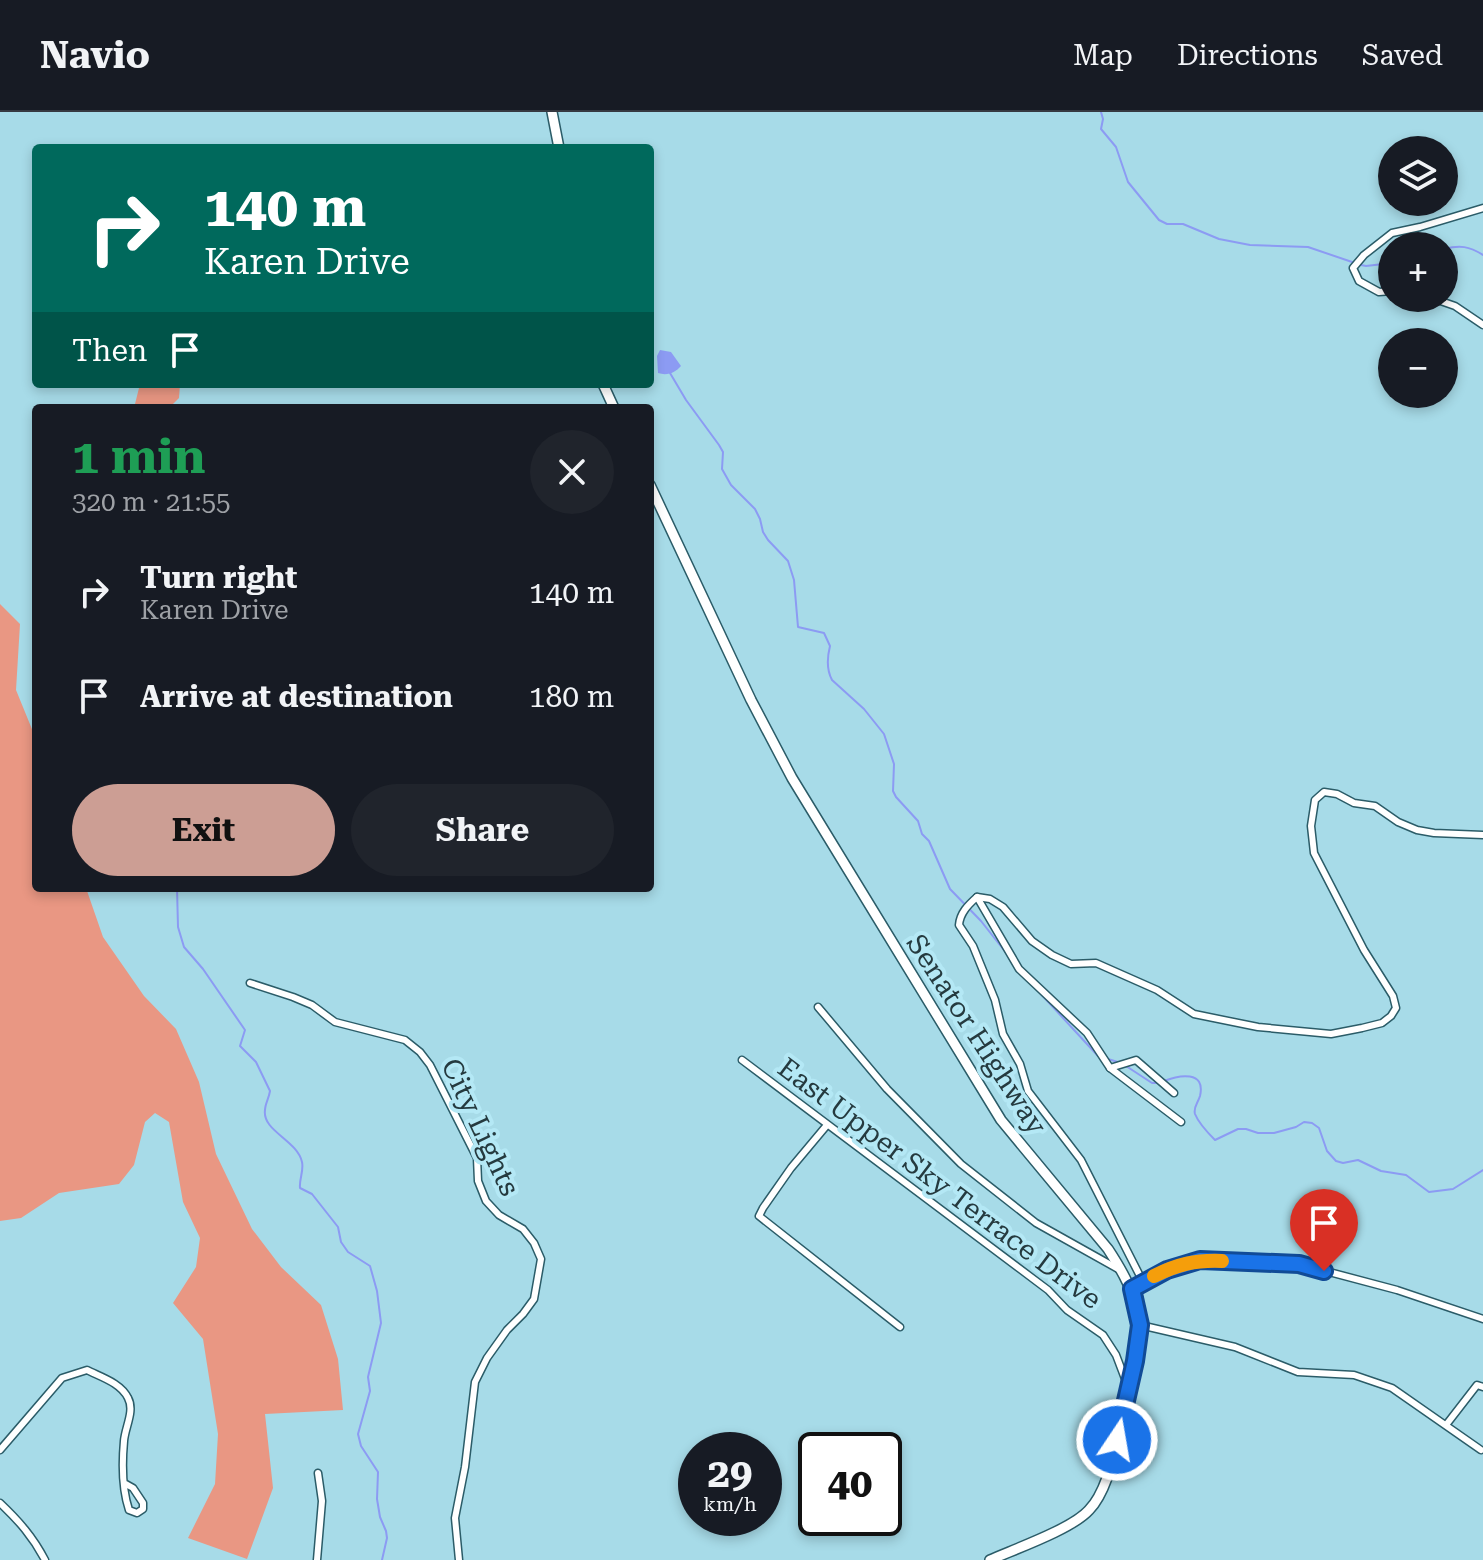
<!DOCTYPE html>
<html lang="en">
<head>
<meta charset="utf-8">
<style>
  :root { --surface:#171b24; --page:#20242c; --text:#f1f3f6; --muted:#9ea1a6; --line:#363941; --accent:#cc9e94 }
  body { margin:0; font-family:"Roboto Serif",serif; background:var(--page); color:var(--text); height:100vh; display:flex; flex-direction:column; font-size:30px; white-space:nowrap }
  * { box-sizing:border-box; margin:0 }
  p { font-size:26px; color:var(--muted) }
  .icon { flex:none; width:44px; height:44px; fill:none; stroke:currentColor; stroke-width:2; stroke-linecap:round; stroke-linejoin:round }
  .map { position:relative; flex:1; overflow:hidden }
  .panel { position:absolute; left:32px; top:292px; width:622px; height:488px; display:flex; flex-direction:column; background:var(--surface); border-radius:8px; box-shadow:0 4px 12px #0003 }
  .panel>* { flex:none }
  .hud { position:absolute; left:32px; top:32px; width:622px; height:244px; border-radius:8px; box-shadow:0 4px 12px #0003; background:#00695c; color:#fff; overflow:hidden }
  .buttons { position:absolute; left:1378px; top:24px; display:grid; gap:16px }
  .buttons a { display:grid; place-items:center; width:80px; height:80px; border-radius:50%; background:var(--surface); box-shadow:0 4px 12px #0003; font-size:40px }
  .speed { position:absolute; left:678px; top:1320px; display:flex; gap:16px; font-size:40px; font-weight:700; text-align:center }
  .speed>* { display:grid; place-content:center; width:104px; height:104px; border-radius:50%; background:var(--surface); box-shadow:0 4px 12px #0003; line-height:1 }
  .speed small { font-size:20px; font-weight:400 }
  .speed .limit { border:4px solid #111; border-radius:12px; background:#fff; color:#111 }
  .pin { position:absolute; display:grid; place-items:center; width:68px; height:68px; color:#fff; margin:-82px -34px; border-radius:50% 50% 50% 0; rotate:-45deg; box-shadow:0 0 8px #0007 }
  .pin .icon { rotate:45deg }
  .me { position:absolute; width:88px; margin:-44px; rotate:12deg; stroke-linejoin:round; filter:drop-shadow(0 0 6px #0008) }
  .turn { display:flex; align-items:center; gap:28px; height:168px; padding:0 40px; font-size:36px }
  .turn .icon { width:104px; height:104px; stroke-width:2.5 }
  .turn b { display:block; font-size:56px; line-height:68px }
  .then { display:flex; align-items:center; height:76px; padding:0 40px; background:#0003; gap:16px; font-size:30px }
  .round { display:grid; place-items:center; flex:none; width:84px; height:84px; border-radius:42px; background:var(--page) }
  .head { display:flex; align-items:center; justify-content:space-between; height:136px; padding:0 40px }
  h1 { font-size:48px; font-weight:700; line-height:60px; color:#1e9e55 }
  .action { display:flex; gap:16px; margin-top:auto; padding:16px 40px }
  .action a { flex:1; height:92px; border-radius:48px; background:var(--accent); color:#111; font-size:32px; font-weight:700; line-height:92px; text-align:center }
  .action a+a { background:var(--page); color:var(--text) }
  ul { padding:0; list-style:none }
  li { display:flex; align-items:center; gap:24px; height:104px; padding:0 40px }
  li div { flex:1 }
  li b { display:block; font-size:30px }
  li em { font-style:normal }
  header { display:flex; align-items:center; gap:48px; box-sizing:border-box; height:112px; padding:0 40px; background:var(--surface); border-bottom:2px solid var(--line) }
  header strong { font-size:38px }
  nav { display:flex; gap:44px; margin-inline-start:auto; font-size:28px }
  .map>svg:first-child { display:block }
</style>
</head>
<body>
<header>
<strong>Navio</strong>
<nav><a>Map</a><a>Directions</a><a>Saved</a></nav>
</header>
<div class="map">
<svg width="1483" height="1448" viewBox="0 0 1483 1448">
  <rect width="100%" height="100%" fill="#a7dbe8"/>
  <g fill="#e99783">
    <path d="M140 272H180L179 286 169 296H134Z"/>
    <path d="M0 492 20 512 16 578 36 627V776H86L103 825 144 884 176 917 199 970 216 1042 252 1117 281 1155 321 1193 338 1247 343 1298 265 1302 273 1376 247 1447 188 1426 215 1372 218 1322 203 1227 173 1191 196 1155 200 1126 183 1090 169 1010 155 1001 145 1010 134 1053 119 1072 59 1081 21 1106 0 1109Z"/>
  </g>
  <path fill="#8c9bf3" d="M660 238 671 240 681 254C675 261 667 264 658 261L657 244Z"/>
  <g fill="none" stroke-linecap="round" stroke-linejoin="round">
    <g stroke="#8c9bf3" stroke-width="2">
      <path d="M1101 0 1103 7 1101 17 1116 35 1128 70 1159 108 1167 112H1183L1219 127 1250 133 1308 135 1355 151"/>
      <path d="M1444 137C1460 133 1469 134 1483 143"/>
      <path d="M1361 153 1366 154 1392 151"/>
      <path d="M670 261 686 288 719 333 723 340 722 357 731 373 755 397 760 407 763 420 768 428 788 449 794 468 798 515 824 521 830 534C827 546 826 557 832 568L864 597 884 622 894 652 893 679 896 685 918 709 922 722 929 729 950 777 981 809 1007 842"/>
      <path d="M177 776 178 815 184 835 203 857 245 918 240 934 256 950 270 979C269 986 265 992 265 998 262 1019 297 1028 302 1050 304 1059 299 1067 300 1076L312 1082 338 1115 341 1130 348 1140 370 1154 377 1179 381 1211 368 1265 370 1279 358 1322 361 1334 378 1360 377 1387 380 1405 386 1419 387 1426 382 1448"/>
      <path d="M1040 881 1098 944"/>
      <path d="M1108 947 1121 951"/>
      <path d="M1126 954 1152 971H1159"/>
      <path d="M1164 969C1179 963 1206 958 1200 984 1198 991 1193 995 1195 1002 1199 1012 1208 1021 1215 1028L1238 1017H1246L1258 1021H1274L1296 1015 1304 1010 1312 1011 1319 1016 1327 1039 1336 1049 1343 1051 1358 1048 1381 1059 1406 1063 1429 1080 1453 1077 1483 1058"/>
    </g>
    <g stroke="#2b5c68" stroke-width="9">
      <g id="street">
        <path d="M1392 179 1379 180 1359 169 1353 156 1364 143 1392 121 1420 115 1483 96"/>
        <path d="M1432 186 1455 194 1483 213"/>
        <path d="M977 785 1019 857 1087 921 1110 956 1181 1010"/>
        <path d="M250 871 293 885 312 893 335 910 405 928 420 940 430 953 477 1046 478 1069 486 1089 499 1103 523 1117 534 1131 541 1147 534 1187 523 1202 507 1218 487 1246 475 1270 465 1355 455 1406 459 1448"/>
        <path d="M818 895 887 977 961 1052 1036 1111 1120 1158"/>
        <path d="M742 948 1048 1178 1067 1198 1103 1223 1116 1243 1127 1272"/>
        <path d="M1110 956 1136 948 1174 981"/>
        <path d="M827 1013 791 1056 763 1096 759 1104 900 1215"/>
        <path d="M1143 1170 1081 1048 1028 979 1020 952 1003 922 995 888 973 834 959 813C960 801 968 793 977 785L990 787 1003 795 1032 829 1052 843 1071 852 1096 851 1157 878 1194 902 1258 915 1331 922 1362 916 1382 911 1391 904 1396 896 1393 884 1364 838 1314 741 1311 714 1315 688 1324 680 1337 682 1354 691 1375 694 1398 710 1417 718 1434 721 1483 723"/>
        <path d="M1132 1177 1167 1158 1200 1148 1299 1152 1397 1178 1483 1207"/>
        <path d="M1140 1213 1235 1235 1298 1260 1354 1263 1392 1276 1481 1338"/>
        <path d="M1446 1313 1477 1273 1483 1275"/>
        <path d="M0 1338 62 1266 87 1258C101 1265 121 1271 128 1286 135 1299 125 1315 124 1329 122 1351 122 1377 129 1398L137 1401 143 1397V1391L133 1376 124 1371"/>
        <path d="M0 1391C19 1409 33 1425 45 1448"/>
        <path d="M317 1448 322 1389 318 1361"/>
      </g>
    </g>
    <g stroke="#2b5c68" stroke-width="12">
      <g id="secondary">
        <path d="M552 0 559 36"/>
        <path d="M603 272 614 296"/>
        <path d="M650 373 751 588 792 666 1001 1008 1108 1137C1123 1160 1135 1181 1139 1209 1142 1229 1132 1257 1128 1276 1121 1306 1117 1337 1107 1366 1103 1377 1097 1390 1089 1398 1072 1417 1015 1437 990 1448"/>
      </g>
    </g>
    <use href="#street" stroke="#fff" stroke-width="6"/>
    <use href="#secondary" stroke="#fff" stroke-width="9"/>
  </g>
  <g fill="none" stroke-linecap="round" stroke-linejoin="round">
    <g stroke="#114b97" stroke-width="20">
      <path id="route" d="M1117 1328 1135 1249 1140 1213 1132 1177 1167 1158 1200 1148 1299 1152 1324 1159"/>
    </g>
    <use href="#route" stroke="#1a73e8" stroke-width="14"/>
    <path stroke="#f59e0b" stroke-width="14" d="M1154 1164C1178 1152 1195 1148 1222 1149"/>
  </g>
  <g text-anchor="middle" stroke-width="8" stroke-linejoin="round" paint-order="stroke">
    <g font-size="28" fill="#253a3f" stroke="#b4e8f5">
      <text transform="translate(977 922) rotate(57)" y="10">Senator Highway</text>
      <text transform="translate(481 1015) rotate(65)" y="10">City Lights</text>
      <text transform="translate(940 1071) rotate(37)" y="10">East Upper Sky Terrace Drive</text>
    </g>
  </g>
</svg>
<div class="buttons">
<a><svg class="icon" aria-label="layers" viewBox="0 0 24 24"><path d="M12 4l9 5-9 5-9-5zM3 14l9 5 9-5"/></svg></a>
<a>+</a>
<a>−</a>
</div>
<div class="speed"><div>29<small>km/h</small></div><div class="limit">40</div></div>
<div class="pin" style="left:1324px;top:1159px;background:#d93025"><svg class="icon" aria-label="arrive" viewBox="0 0 24 24"><path d="M6 21V4h12l-3 4 3 4H6"/></svg></div>
<svg class="me" style="left:1117px;top:1328px" viewBox="-20 -20 40 40"><circle r="17" fill="#1a73e8" stroke="#fff" stroke-width="3"/><path d="M0-11L8 9 0 5-8 9z" fill="#fff"/></svg>
<div class="hud">
<div class="turn"><svg class="icon" aria-label="right" viewBox="0 0 24 24"><path d="M7 20v-9h11M14 6l5 5-5 5"/></svg><div><b>140 m</b>Karen Drive</div></div>
<div class="then">Then<svg class="icon" aria-label="arrive" viewBox="0 0 24 24"><path d="M6 21V4h12l-3 4 3 4H6"/></svg></div>
</div>
<section class="panel">
<div class="head"><div><h1>1 min</h1><p>320 m · 21:55</p></div><a class="round"><svg class="icon" aria-label="close" viewBox="0 0 24 24"><path d="M6 6l12 12M18 6L6 18"/></svg></a></div>
<ul>
<li><svg class="icon" aria-label="right" viewBox="0 0 24 24"><path d="M7 20v-9h11M14 6l5 5-5 5"/></svg><div><b>Turn right</b><p>Karen Drive</p></div><em>140 m</em></li>
<li><svg class="icon" aria-label="arrive" viewBox="0 0 24 24"><path d="M6 21V4h12l-3 4 3 4H6"/></svg><div><b>Arrive at destination</b></div><em>180 m</em></li>
</ul>
<div class="action"><a>Exit</a><a>Share</a></div>
</section>
</div>
</body>
</html>
